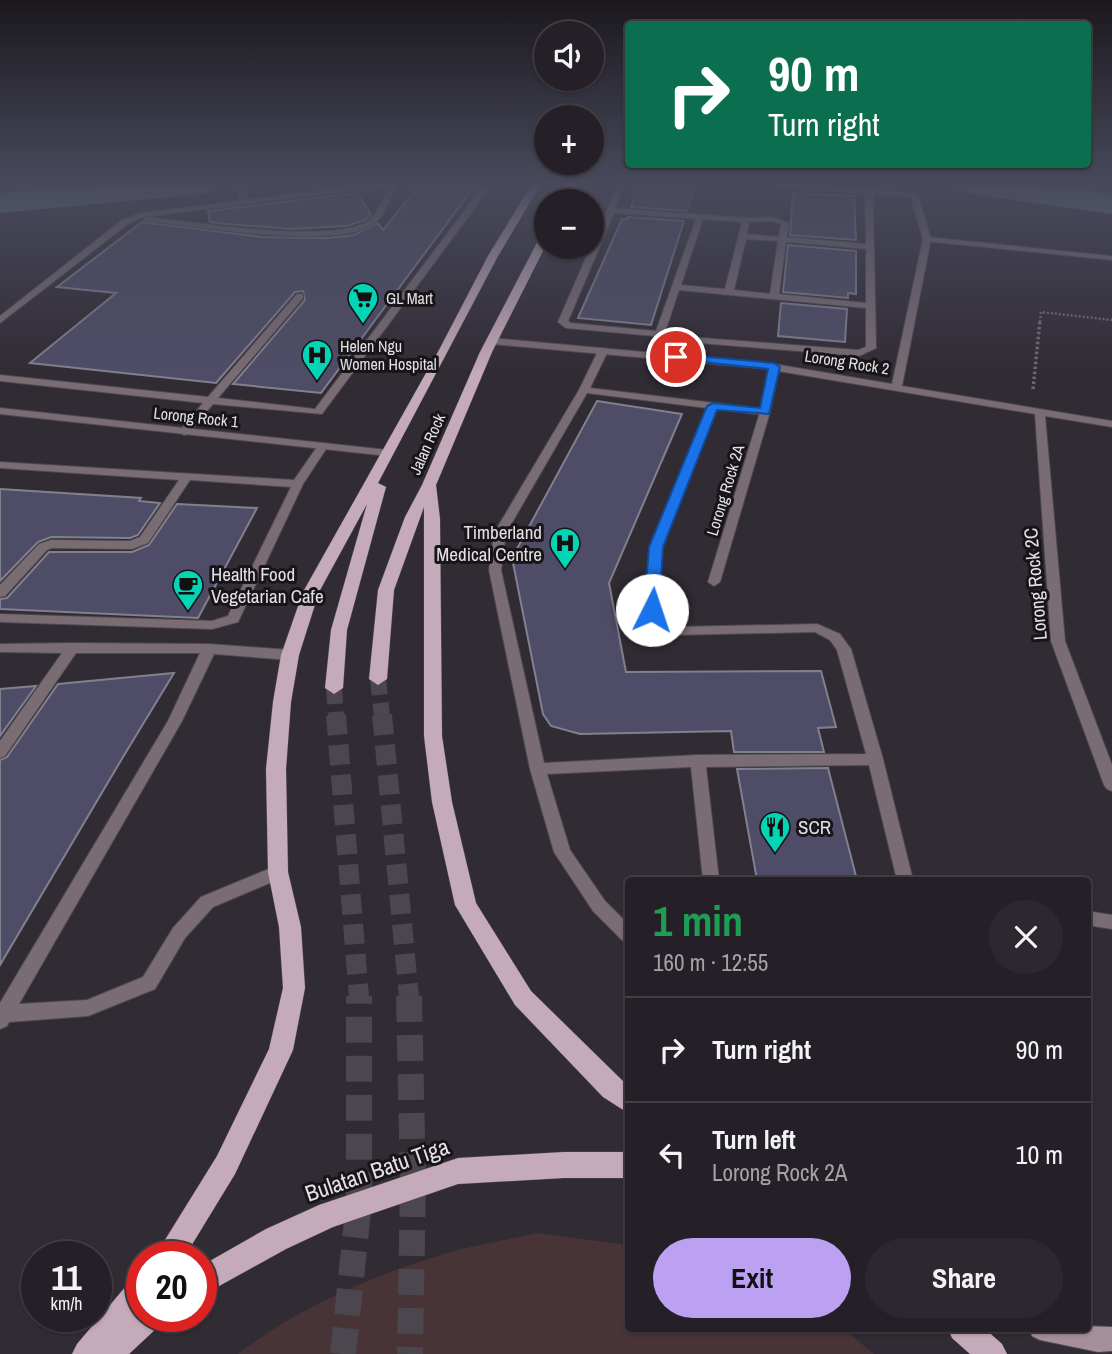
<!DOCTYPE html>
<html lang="en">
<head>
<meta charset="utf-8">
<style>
  :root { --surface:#252027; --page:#2d282f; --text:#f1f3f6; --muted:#a3a3a7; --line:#423e44; --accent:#bca0f2 }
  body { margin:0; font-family:"Archivo Narrow",sans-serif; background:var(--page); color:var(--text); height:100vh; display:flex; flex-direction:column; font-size:26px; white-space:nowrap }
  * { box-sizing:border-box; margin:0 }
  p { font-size:23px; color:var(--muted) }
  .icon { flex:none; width:38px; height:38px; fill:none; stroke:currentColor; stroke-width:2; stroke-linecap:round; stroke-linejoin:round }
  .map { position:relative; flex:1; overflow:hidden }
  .details { position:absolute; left:625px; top:877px; width:466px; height:455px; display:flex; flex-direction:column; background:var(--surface); border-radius:7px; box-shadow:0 2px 5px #0004,0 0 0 2px var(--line) }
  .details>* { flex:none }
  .top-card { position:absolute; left:625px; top:21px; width:466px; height:147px; border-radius:7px; box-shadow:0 2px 5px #0004,0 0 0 2px var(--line); background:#0b6e4f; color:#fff; overflow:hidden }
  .buttons { position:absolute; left:534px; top:21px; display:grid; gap:14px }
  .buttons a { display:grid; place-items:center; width:70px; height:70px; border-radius:50%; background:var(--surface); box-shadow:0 2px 5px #0004,0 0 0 2px var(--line); font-size:35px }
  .speed { position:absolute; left:21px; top:1241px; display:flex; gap:14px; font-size:35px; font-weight:700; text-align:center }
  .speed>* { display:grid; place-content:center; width:91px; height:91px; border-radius:50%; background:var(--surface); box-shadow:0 2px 5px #0004,0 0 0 2px var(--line); line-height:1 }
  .speed small { font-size:18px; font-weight:400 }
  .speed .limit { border:10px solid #d22; background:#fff; color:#111 }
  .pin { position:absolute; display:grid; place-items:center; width:60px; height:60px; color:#fff; margin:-30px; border:4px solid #fff; border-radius:50%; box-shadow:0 2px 7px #0007 }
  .me { position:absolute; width:77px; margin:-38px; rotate:4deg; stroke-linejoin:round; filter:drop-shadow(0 0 5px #0008) }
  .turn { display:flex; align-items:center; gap:24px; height:147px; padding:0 28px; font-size:32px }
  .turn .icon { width:91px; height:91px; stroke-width:2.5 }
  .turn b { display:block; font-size:49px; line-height:60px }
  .round { display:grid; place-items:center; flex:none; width:74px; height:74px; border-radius:37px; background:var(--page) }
  .headline { display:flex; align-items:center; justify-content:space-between; height:119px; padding:0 28px }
  h1 { font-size:42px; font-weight:700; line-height:52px; color:#1e9e55 }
  .cta { display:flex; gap:14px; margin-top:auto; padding:14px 28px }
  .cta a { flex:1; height:80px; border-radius:42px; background:var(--accent); color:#111; font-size:28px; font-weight:700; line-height:80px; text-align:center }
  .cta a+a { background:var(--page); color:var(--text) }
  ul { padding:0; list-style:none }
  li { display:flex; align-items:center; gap:21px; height:105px; padding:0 28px; border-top:2px solid var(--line) }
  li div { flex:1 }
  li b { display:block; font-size:26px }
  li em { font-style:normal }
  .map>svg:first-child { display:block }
</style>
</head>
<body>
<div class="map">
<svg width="1112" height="1354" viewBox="0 0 1112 1354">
  <rect width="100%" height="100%" fill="#312b34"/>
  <path fill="#483436" d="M537 1233 628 1245V1328H842L874 1354H238C297 1308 372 1276 443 1254 474 1245 506 1240 537 1233Z"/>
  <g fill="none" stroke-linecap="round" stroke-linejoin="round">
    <g fill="#6b7b95" fill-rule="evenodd">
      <path d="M98 184H219L214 191 203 194 0 213V193Z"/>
      <path d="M955 184H1041L1112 194V214L971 194 960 191Z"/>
    </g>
  </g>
  <g fill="#4f4c67" stroke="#81818d" stroke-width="2">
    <path d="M638 185 694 188 687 211 631 207Z"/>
    <path d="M418 187 471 191 321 393 233 384 305 300 303 291 295 292 216 383 30 363 116 293 57 287 142 222 263 237 328 238 354 235 378 223 383 230Z"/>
    <path d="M357 193 371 214 365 220 347 226 292 229 227 224 210 222 208 211Z"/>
    <path d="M793 193 854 196 856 240 790 235Z"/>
    <path d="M628 217 684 221 651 325 578 318 622 219H627Z"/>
    <path d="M788 245 856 251V294L848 293V298L783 292Z"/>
    <path d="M781 303 847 309 845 342 778 336Z"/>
    <path d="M597 401 682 414 609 583 626 672 821 671 836 727 818 728 824 752H734L731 731 580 734 551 726 543 714 512 558Z"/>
    <path d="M0 489 141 498 139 501 160 503 138 535 130 538 51 537 38 542 0 581Z"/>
    <path d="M177 504 257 508 198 618 0 609V599L7 598 49 552H132L149 545Z"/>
    <path d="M174 673 123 757 0 965V760L7 757 58 684Z"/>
    <path d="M36 686 0 736V689Z"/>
    <path d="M828 768 857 880H757L737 769Z"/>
  </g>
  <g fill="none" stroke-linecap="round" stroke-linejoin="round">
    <g stroke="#4c464f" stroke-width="16" stroke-dasharray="16 8" stroke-linecap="butt">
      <path d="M378 679 382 716"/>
      <path d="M334 688 336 716"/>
    </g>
    <g stroke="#4c464f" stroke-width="20" stroke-dasharray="20 10" stroke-linecap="butt">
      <path d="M336 715 359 997"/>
      <path d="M382 715 409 997"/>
    </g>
    <g stroke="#4c464f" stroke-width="26" stroke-dasharray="26 13" stroke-linecap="butt">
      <path d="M409 996 413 1184 410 1354"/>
      <path d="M343 1354 359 1202V996"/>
    </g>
    <g stroke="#4e4850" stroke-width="2">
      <g id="service">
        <path d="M239 184H247V200L373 184H397C391 197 385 217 372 225 333 250 196 226 147 221L143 219 147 217C194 222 328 244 366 222 378 215 383 198 389 186L143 217 128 224 0 323V316L122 220 141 213 239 201Z"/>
        <path d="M450 184H468L489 189 322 414 213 404 188 434 184 435 179 432 203 403 0 381V375L208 397 297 294H303V298L218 398 315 409 480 190Z"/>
        <path d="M618 184H625L615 208 746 218 773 217 789 223 787 237 866 244 865 194 750 184H786L917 193 914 197 873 194 876 348 859 356 662 340 657 355 652 358 647 355 654 336 566 328 558 322ZM614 213 696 219 656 331 571 323 568 321ZM703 219 742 222 725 289 681 285ZM772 221 781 224 779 237 747 234 749 222ZM746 239 778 241 770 294 734 290ZM786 242 866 249V303L779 294ZM679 290 866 308V347L858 350 664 335Z"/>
        <path d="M927 237 1112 256V260L924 241 923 239Z"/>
        <path d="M603 348 608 351 590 388 765 409 770 412 765 415 717 409 662 547 659 610 664 622 675 627 817 624 840 634 851 649 883 759 913 880H897L869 765 706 767 719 880H703L691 767 547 774 570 850 605 901 628 924V943L622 940 593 911 554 852 530 769 489 570 494 533 579 390 598 351ZM587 393 707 408 650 547 645 610 654 628 674 635 815 632 830 640 837 650 866 754 698 755 544 763 501 570 506 533Z"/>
        <path d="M323 443 328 446 303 484 238 622 212 629 0 622V614L212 621 228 616 291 487 190 480 148 543 132 549 52 548 47 550 5 596 0 597V585L39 544 51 540 130 541 140 537 179 480 0 468V462L294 480 319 444Z"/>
        <path d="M73 643 209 644 290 650 297 655 290 660 214 654 182 721 19 1004 87 1000 143 977 173 928 201 897 278 865 284 867 286 872 284 877 213 907 185 938 155 989 88 1016 9 1022 7 1026 0 1029V1003L168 721 200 653H76L5 756 0 758V741L62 653 0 652V644Z"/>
      </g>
    </g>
    <g stroke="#4e4850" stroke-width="2">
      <g id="minor">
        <path d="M914 193 918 195 931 239 902 386 1112 421V427L1045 416 1065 641 1112 765V791L1107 789 1104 785 1051 641 1035 414 778 371 770 412 720 582 714 586 708 582 760 412 769 369 492 344 487 341 492 338 774 364 892 384 923 239 910 195Z"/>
        <path d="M0 408 388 450 393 453 388 456 0 414Z"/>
        <path d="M1087 911 1112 915V929L1087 925Z"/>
      </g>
    </g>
    <g stroke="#4e4850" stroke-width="2">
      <path id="secondary" d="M1087 1326 1112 1327V1351L1098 1352 1040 1340 1032 1336 1029 1328H1087Z"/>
    </g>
    <g stroke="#4e4850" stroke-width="1">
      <g id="primary">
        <path d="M532 184H541L498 256 378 483 386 487 347 630 343 688 334 694 325 688 331 630 367 504 319 592 299 655 291 702 286 769 288 872 301 927 305 988 293 1050 235 1174 185 1256H155L217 1156 269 1049 283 988 279 927 268 872 266 769 273 702 281 655 303 592 439 350 488 256Z"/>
        <path d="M570 184H579L569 201H561Z"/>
        <path d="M546 232V245L492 352 436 485 440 519 442 736 452 802 476 903 531 991 628 1086V1113L603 1097 515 1005 455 905 432 802 424 736V507L394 590 387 679 378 685 369 679 378 590 405 517 422 485 480 352 541 235Z"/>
        <path d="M564 1152H628V1178H564L458 1184 333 1227 286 1249 201 1296V1266L266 1229 319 1205 458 1158Z"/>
        <path d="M142 1275V1316H163L159 1326 129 1354H72L77 1344 132 1279Z"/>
        <path d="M948 1328H984L1002 1344 1007 1354H970L952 1338Z"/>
      </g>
    </g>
    <path stroke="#706b73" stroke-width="2.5" stroke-dasharray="2 2" stroke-linecap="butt" d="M1040 322 1041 312 1112 320"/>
    <path stroke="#706b73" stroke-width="3.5" stroke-dasharray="2.5 2.5" stroke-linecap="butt" d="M1033 389 1040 320"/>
    <use href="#service" fill="#7a6c73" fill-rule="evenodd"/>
    <use href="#minor" fill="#7a6c73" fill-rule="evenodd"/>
    <use href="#secondary" fill="#a48f9a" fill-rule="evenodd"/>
    <use href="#primary" fill="#c5aab9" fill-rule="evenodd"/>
  </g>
  <linearGradient id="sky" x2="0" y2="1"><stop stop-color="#1b181d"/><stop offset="0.49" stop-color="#484a5c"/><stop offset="1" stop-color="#484a5c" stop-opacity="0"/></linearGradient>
  <rect width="1112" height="374" fill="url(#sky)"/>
  <path fill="#1a73e8" stroke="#114b97" stroke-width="2" d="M676 354 774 363 780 367 769 414 717 410 663 547 659 610 652 615 644 610 649 547 707 406 713 403 760 408 768 369 672 359 671 357Z"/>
  <defs>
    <g id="supermarket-pin" transform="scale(1.575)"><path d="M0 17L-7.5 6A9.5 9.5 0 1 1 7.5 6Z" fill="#02d5b6" stroke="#181519"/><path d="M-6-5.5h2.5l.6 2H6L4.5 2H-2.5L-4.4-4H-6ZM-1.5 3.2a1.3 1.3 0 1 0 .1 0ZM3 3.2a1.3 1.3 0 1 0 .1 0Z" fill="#111"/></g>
    <g id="hospital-pin" transform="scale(1.575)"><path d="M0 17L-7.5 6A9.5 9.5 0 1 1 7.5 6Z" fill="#02d5b6" stroke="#181519"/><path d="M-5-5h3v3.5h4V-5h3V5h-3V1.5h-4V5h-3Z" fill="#111"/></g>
    <g id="cafe-pin" transform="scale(1.575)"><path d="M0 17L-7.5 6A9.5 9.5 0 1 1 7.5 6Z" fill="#02d5b6" stroke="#181519"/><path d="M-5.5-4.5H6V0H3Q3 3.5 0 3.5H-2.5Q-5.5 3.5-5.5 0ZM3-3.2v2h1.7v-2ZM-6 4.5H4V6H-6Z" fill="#111"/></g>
    <g id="restaurant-pin" transform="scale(1.575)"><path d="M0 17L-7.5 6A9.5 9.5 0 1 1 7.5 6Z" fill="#02d5b6" stroke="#181519"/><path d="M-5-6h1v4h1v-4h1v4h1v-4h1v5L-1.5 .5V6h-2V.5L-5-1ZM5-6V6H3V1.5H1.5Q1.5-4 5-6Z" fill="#111"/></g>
  </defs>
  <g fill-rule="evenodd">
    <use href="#supermarket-pin" x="363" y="298"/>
    <use href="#hospital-pin" x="317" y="355"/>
    <use href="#hospital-pin" x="565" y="543"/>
    <use href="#cafe-pin" x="188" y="585"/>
    <use href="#restaurant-pin" x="775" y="827"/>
  </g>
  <g text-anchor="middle" stroke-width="6" stroke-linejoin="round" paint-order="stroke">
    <g font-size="16" fill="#e4e0e6" stroke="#181519" text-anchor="start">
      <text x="386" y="304">GL Mart</text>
      <text x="340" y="352">Helen Ngu<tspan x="340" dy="18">Women Hospital</tspan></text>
    </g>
    <g font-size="16" fill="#e4e0e6" stroke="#181519">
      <text transform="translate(847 362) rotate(9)" y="6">Lorong Rock 2</text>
      <text transform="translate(196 417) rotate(6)" y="6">Lorong Rock 1</text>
      <text transform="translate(427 444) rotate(-66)" y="6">Jalan Rock</text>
      <text transform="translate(725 490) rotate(-73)" y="6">Lorong Rock 2A</text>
    </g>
    <g font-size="19" fill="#e4e0e6" stroke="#181519" text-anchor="start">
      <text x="542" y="539" text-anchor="end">Timberland<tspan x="542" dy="22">Medical Centre</tspan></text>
      <text x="211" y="581">Health Food<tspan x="211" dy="22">Vegetarian Cafe</tspan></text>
      <text x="798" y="834">SCR</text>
    </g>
    <g font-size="19" fill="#e4e0e6" stroke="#181519">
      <text transform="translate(1035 584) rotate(-95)" y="7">Lorong Rock 2C</text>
    </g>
    <g font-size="23" fill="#e4e0e6" stroke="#181519">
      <text transform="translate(377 1170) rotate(-19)" y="8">Bulatan Batu Tiga</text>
    </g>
  </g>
</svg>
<div class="buttons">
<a><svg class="icon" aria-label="sound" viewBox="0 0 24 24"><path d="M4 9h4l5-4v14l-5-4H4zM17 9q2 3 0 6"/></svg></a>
<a>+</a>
<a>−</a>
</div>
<div class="speed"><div>11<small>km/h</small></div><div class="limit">20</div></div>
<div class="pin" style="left:676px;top:357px;background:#d93025"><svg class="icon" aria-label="arrive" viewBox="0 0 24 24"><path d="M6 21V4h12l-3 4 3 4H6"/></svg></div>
<svg class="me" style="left:652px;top:610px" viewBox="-20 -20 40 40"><circle r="19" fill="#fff"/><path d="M0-13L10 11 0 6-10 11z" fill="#1a73e8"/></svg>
<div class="top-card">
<div class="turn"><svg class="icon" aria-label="right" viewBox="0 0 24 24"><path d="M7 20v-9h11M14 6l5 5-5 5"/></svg><div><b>90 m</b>Turn right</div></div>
</div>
<section class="details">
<div class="headline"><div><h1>1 min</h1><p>160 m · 12:55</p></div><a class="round"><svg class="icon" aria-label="close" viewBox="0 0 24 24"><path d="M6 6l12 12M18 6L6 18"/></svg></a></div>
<ul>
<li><svg class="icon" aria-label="right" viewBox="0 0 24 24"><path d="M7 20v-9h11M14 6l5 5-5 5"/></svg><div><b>Turn right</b></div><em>90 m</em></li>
<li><svg class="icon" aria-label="left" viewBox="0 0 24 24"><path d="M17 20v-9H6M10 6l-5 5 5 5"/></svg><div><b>Turn left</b><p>Lorong Rock 2A</p></div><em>10 m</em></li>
</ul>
<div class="cta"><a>Exit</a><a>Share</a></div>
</section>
</div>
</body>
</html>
